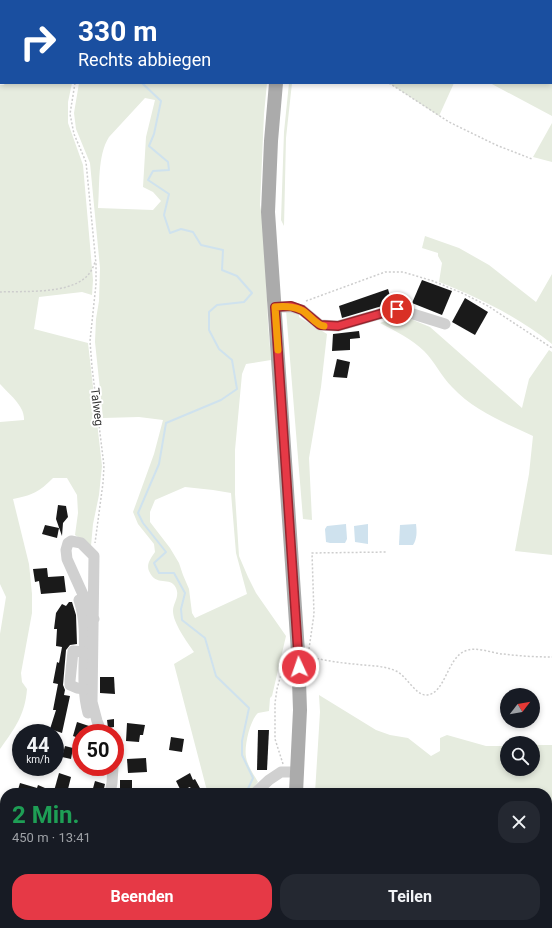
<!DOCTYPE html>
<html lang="de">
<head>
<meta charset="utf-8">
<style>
  :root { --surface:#171b24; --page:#242831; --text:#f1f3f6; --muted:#9ea1a6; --accent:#e63946 }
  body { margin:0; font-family:Roboto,sans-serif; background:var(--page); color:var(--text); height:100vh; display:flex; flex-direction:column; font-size:15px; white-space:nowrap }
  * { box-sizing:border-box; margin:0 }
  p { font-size:13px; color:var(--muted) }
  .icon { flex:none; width:22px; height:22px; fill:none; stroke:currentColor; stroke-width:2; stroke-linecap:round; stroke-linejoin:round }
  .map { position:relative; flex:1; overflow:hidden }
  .sheet { position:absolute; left:0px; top:788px; width:552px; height:140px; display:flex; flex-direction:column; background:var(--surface); border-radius:16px 16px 0 0; box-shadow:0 2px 6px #0003 }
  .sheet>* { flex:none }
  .guide { position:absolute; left:0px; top:0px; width:552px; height:84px; box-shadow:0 2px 6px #0003; background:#1a4fa0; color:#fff; overflow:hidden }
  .needle { width:26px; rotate:59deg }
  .fabs { position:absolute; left:500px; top:688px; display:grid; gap:8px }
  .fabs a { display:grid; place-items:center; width:40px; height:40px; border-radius:50%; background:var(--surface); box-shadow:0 2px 6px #0003; font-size:20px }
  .speed { position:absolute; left:12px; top:724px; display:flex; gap:8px; font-size:20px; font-weight:700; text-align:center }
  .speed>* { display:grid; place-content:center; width:52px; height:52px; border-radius:50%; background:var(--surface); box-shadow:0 2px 6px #0003; line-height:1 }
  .speed small { font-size:10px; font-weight:400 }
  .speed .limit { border:6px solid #d22; background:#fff; color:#111 }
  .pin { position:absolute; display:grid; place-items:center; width:34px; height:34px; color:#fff; margin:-17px; border:2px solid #fff; border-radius:50%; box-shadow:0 1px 4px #0007 }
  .me { position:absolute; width:44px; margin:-22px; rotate:357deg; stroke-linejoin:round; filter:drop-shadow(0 0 3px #0008) }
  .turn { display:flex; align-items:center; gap:14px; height:84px; padding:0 12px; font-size:18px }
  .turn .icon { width:52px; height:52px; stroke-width:2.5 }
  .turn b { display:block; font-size:28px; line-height:34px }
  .round { display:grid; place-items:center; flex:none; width:42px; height:42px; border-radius:16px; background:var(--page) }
  .overview { display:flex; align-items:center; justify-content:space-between; height:68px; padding:0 12px }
  h1 { font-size:24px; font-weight:700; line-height:30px; color:#1e9e55 }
  .primary-button { display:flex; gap:8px; margin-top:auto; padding:8px 12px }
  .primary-button a { flex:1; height:46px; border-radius:16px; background:var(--accent); color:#fff; font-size:16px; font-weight:700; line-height:46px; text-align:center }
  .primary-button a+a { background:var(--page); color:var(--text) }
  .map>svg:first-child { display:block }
</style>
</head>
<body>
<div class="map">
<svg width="552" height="928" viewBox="0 0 552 928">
  <rect width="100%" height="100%" fill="#fff"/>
  <g fill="#e6ecdf" fill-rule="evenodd">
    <path d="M345 0H552V116L490 83H551V1H344Z"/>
    <path d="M5 83H72L68 102V123L83 165 93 280 92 295 82 292 39 297 34 329 88 343 102 466 99 495 93 524 91 546 75 535 78 513 77 495 67 478H53C39 492 33 495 13 499L29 564 32 594V613L21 673 22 682 27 689C25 715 15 728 0 749V634L6 597 0 584V422L24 420C25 406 9 394 0 384V85H4Z"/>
    <path d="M79 83H267L264 114 260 205 264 227 268 324 271 360 246 364 242 374 235 450V494L239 556 248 577 256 593 286 636 272 696 270 698 269 711 258 713C250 720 244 746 246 757 247 765 254 775 258 782L249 793H209L206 787 174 664 194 652C187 642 173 623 173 611 173 603 180 597 176 588 170 575 156 588 149 571 146 564 151 558 155 552L154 544 138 524 133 512 154 454 163 420 139 417 103 418 95 342 96 319 99 301 100 268 90 163 76 129 74 113ZM145 98 155 100 146 137 143 187 153 192 161 201 153 210 98 208C100 186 97 156 109 137ZM185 487 213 490 231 493 236 553 247 594 195 618 192 613 189 589 183 575 179 563 170 548 150 522V512L155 500Z"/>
    <path d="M289 83H292L286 138 284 226 281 220 284 132Z"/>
    <path d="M389 83H454L439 116Z"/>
    <path d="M552 123V162L533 157Z"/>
    <path d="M425 236 459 248 489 265 536 302 552 274V344C520 318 478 297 439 282L442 263 438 256V253L422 248Z"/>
    <path d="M286 310 299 312V317L327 334 321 387 309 458 312 520 303 519Z"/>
    <path d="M401 315 430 327 522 408 529 379 549 350 552 352V555L515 551 529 474 533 436C505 423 473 410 452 387 441 376 435 362 424 351 412 339 395 331 380 323Z"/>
    <path d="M319 695 376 730 390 735 408 738 431 756 440 751V738L447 735 486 746H507V769H533V745H552V928H543L544 923H547L548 899 547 897V793H315L320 712Z"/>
    <path d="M0 798 5 806V816L0 818Z"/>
    <path d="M107 923H180L179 928H107Z"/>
  </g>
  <g fill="#cfe2ee">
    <path d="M346 524 347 539 345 543H330L326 542 325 529 327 526Z"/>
    <path d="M368 524V544L355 542 354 526Z"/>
    <path d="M416 524C417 532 417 539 413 545H399L400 525Z"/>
  </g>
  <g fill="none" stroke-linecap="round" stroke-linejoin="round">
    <g stroke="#cfe2ee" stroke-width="2">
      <path d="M140 1V0"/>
      <path d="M142 83 161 101 154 134 149 146 168 162 169 170 153 171 148 180 169 194 164 215 170 233 181 229 193 232 201 245 223 250 222 270 237 276 252 293 244 302 217 305 209 312V330L219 349 232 360 237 389 221 400 166 423 159 464 138 513 143 523 166 552 154 563 159 573H174L185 593 181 609 182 620 205 638 216 676 249 708 242 741V755L253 778 246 793"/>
      <path d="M93 928 94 923"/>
    </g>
  </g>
  <g fill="#1a1a1a">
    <path d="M422 280 452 291 442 315 412 303Z"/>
    <path d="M388 289 392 303 342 318 339 306Z"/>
    <path d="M465 298 488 312 475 335 452 322Z"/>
    <path d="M359 331 360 338 350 339V350L332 351 333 334Z"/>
    <path d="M337 359 350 362 347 378 333 377Z"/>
    <path d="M58 505 66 506 68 517 63 523 62 536 56 519Z"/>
    <path d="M45 525 59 528 57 538 42 534Z"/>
    <path d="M47 568 48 577 64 576 66 592 41 594 39 581 35 582 33 569Z"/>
    <path d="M69 602H72L76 615 77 644 70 645 66 650 63 685 65 690 64 695 70 696 62 733 50 729 56 710H53L58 684 53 683 57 662 59 663 62 647 56 646 57 629H54L56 613 62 604 66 606Z"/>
    <path d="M100 677H114L115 694 100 693Z"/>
    <path d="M114 719V727L108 728 107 720Z"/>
    <path d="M77 722 89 726 87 733H81V739L73 736Z"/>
    <path d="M127 723 145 725 143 735H140L139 742 126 741Z"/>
    <path d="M258 730H269L267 770H257Z"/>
    <path d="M171 737 184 739 182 752 169 750Z"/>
    <path d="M65 746 73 748 71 759 62 757Z"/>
    <path d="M146 758 147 772 128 773 127 759Z"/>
    <path d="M59 773 71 777 67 793 54 791Z"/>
    <path d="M190 773 193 780 195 779 201 790 196 793H193L190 787 181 791 176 781Z"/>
    <rect x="120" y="780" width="12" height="11"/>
    <path d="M95 781 105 784 103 793 92 792Z"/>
    <path d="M20 783 37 788 38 785 45 788 44 791 47 793H17Z"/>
  </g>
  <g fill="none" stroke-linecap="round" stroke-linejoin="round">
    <g stroke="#cdcdcd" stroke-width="1.5" stroke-dasharray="2 2" stroke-linecap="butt">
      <path d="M25 0 26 1"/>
      <path d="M92 1V0"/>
      <path d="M75 83 70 114 74 134 86 162 96 264V284L90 341 92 367 104 466 103 483 95 543"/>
      <path d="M389 83 449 122 496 145 532 159"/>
      <path d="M0 292C24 291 66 294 85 278 90 274 93 268 95 262"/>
      <path d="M306 301 385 272H403L433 281 462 293 488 306 552 348"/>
      <path d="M309 649 314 614 312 553 387 552"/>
      <path d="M309 657C324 660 339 663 354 664 368 666 383 665 396 671 407 676 415 695 426 695 445 695 447 658 465 651 476 646 491 653 503 654 519 656 536 657 552 657"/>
      <path d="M283 764 275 739V703L277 689 287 652"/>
      <path d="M547 894 552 895"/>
      <path d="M98 928V923"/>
    </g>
    <g stroke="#d0d0d0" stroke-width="11">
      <path d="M275 307H291L302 310 320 325 338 326 397 309 445 324"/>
      <path d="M79 600C91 636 78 676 88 713"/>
      <path d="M94 619 67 559 66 550 68 543 71 541 81 543 94 556 92 702 97 721 102 733"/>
      <path d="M84 689 77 688 70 685V681L73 651 84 652"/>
      <path d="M110 793 112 783 113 767"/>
      <path d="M255 793 269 780 281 772H298"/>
      <path d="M20 923 23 928"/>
      <path d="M0 927 9 923"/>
    </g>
    <g stroke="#ababab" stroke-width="14">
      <path d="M290 1V0"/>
      <path d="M276 83 271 141 268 212 298 652 300 710 296 793"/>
      <path d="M273 928 275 923"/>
    </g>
  </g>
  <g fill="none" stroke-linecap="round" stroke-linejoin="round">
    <g stroke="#96252e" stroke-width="10">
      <path id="route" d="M299 667 275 307 291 306 302 310 320 325 338 326 397 309"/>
    </g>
    <use href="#route" stroke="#e63946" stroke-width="7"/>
    <path stroke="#f59e0b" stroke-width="7" d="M278 350 275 307C284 306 292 306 301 310 309 313 315 325 324 326"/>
  </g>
  <g text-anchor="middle" stroke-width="4" stroke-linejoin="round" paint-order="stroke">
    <g font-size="12" fill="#333" stroke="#fff">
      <text transform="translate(97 407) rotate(83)" y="4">Talweg</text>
    </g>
  </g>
</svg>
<div class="fabs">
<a><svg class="needle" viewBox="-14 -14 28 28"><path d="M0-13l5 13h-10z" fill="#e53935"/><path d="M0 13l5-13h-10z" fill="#9ea1a6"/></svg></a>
<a><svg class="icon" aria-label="search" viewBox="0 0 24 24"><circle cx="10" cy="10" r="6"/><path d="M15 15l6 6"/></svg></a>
</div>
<div class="speed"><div>44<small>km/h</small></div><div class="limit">50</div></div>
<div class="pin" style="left:397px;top:309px;background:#d93025"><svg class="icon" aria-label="arrive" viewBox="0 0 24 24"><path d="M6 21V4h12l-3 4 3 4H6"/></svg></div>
<svg class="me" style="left:299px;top:667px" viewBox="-20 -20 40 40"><circle r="17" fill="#e63946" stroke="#fff" stroke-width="3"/><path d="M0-11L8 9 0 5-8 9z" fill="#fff"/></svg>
<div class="guide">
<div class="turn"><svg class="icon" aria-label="right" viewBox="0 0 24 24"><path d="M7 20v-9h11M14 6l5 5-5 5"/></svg><div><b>330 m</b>Rechts abbiegen</div></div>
</div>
<section class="sheet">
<div class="overview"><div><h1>2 Min.</h1><p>450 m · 13:41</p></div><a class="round"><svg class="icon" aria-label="close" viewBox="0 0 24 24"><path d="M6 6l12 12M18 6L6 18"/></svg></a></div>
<div class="primary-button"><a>Beenden</a><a>Teilen</a></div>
</section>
</div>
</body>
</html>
